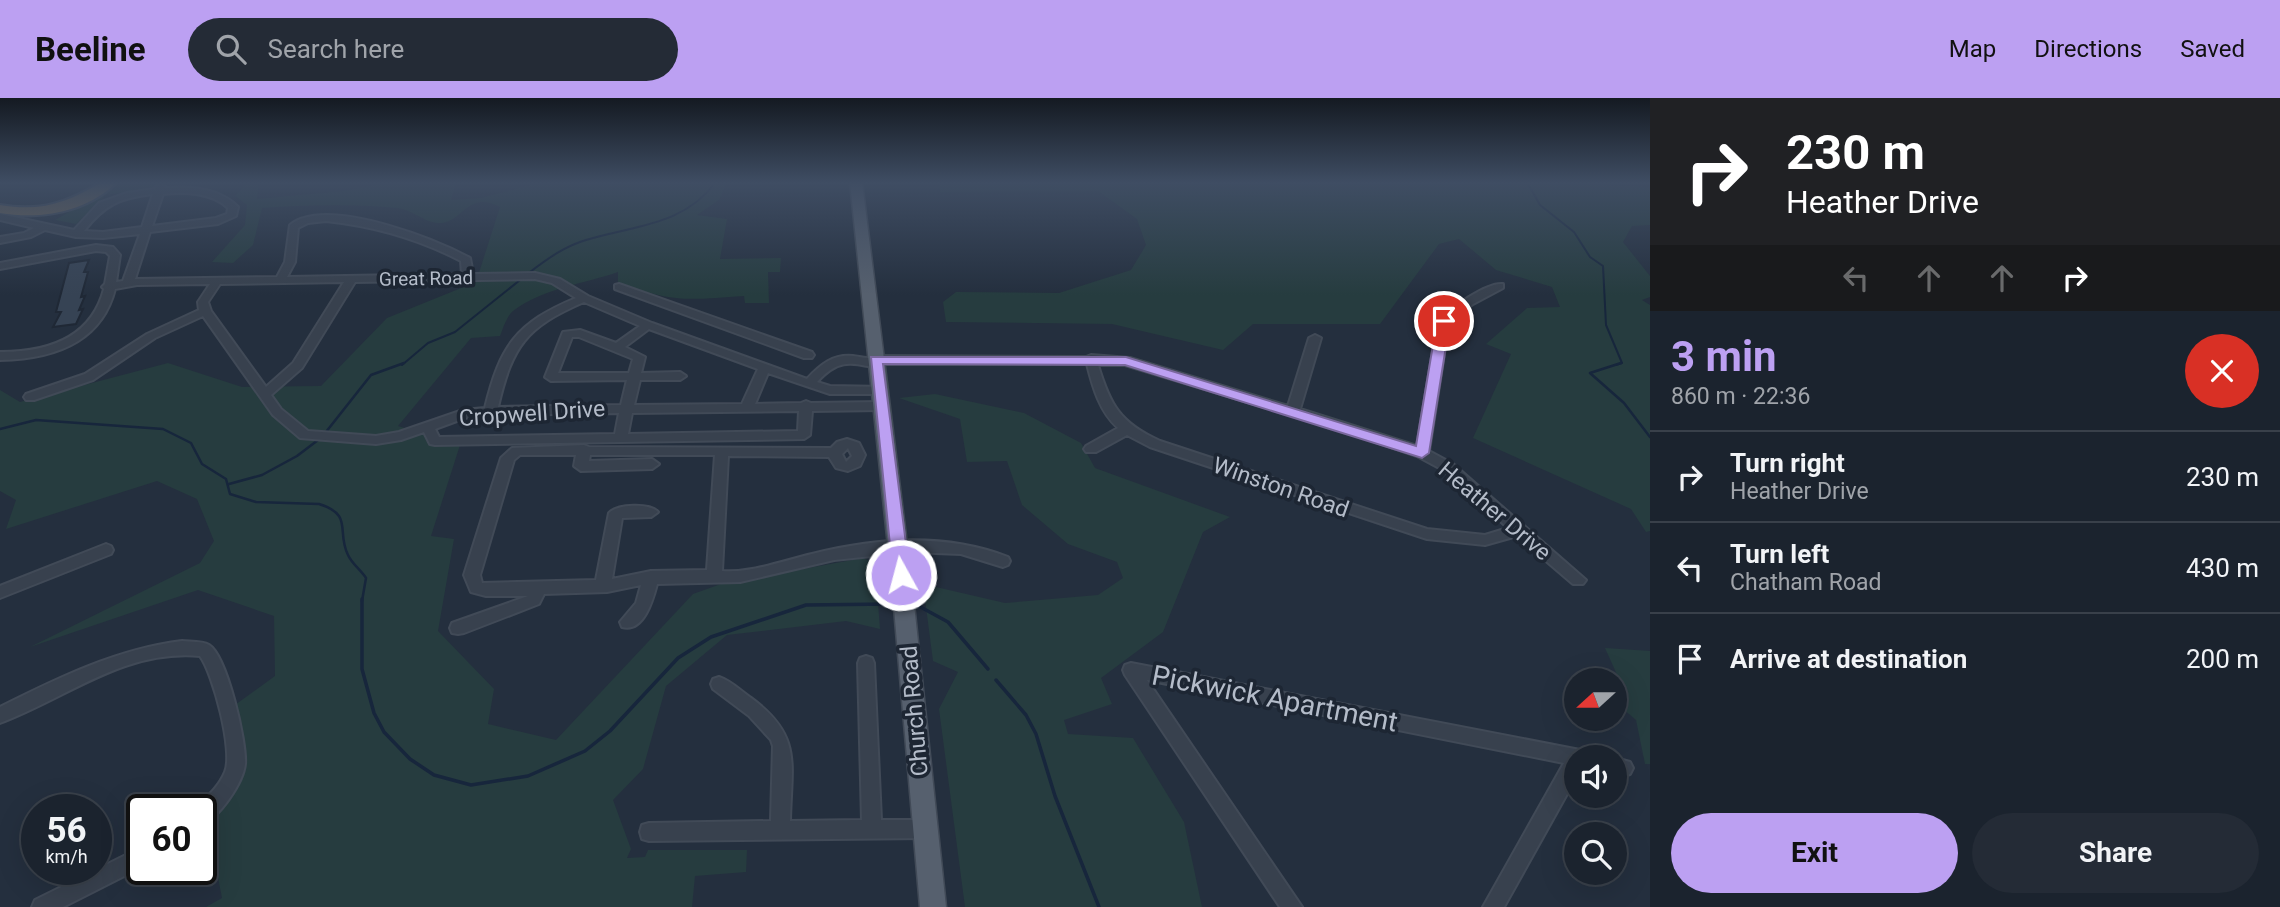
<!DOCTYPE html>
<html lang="en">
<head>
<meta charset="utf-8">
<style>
  :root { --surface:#1b232e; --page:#242b36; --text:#f1f3f6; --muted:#a0a4aa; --line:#39404a; --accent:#bca0f2 }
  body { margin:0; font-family:Roboto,sans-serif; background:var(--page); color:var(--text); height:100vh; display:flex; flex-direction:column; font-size:26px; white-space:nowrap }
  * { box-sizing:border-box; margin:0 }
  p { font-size:23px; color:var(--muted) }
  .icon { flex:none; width:38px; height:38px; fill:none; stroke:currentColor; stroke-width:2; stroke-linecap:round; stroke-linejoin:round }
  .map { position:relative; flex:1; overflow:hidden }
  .panel { display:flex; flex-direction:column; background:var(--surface); width:630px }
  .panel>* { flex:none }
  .guide { background:#202124; color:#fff; overflow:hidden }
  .needle { width:46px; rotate:249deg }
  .buttons { position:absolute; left:1564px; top:570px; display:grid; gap:14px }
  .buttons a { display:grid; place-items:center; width:63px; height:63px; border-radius:50%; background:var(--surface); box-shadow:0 7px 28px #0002,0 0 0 2px var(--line); font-size:35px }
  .speed { position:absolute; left:21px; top:696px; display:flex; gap:14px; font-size:35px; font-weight:700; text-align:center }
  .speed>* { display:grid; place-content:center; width:91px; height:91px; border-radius:50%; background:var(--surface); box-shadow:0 7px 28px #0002,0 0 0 2px var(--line); line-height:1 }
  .speed small { font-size:18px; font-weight:400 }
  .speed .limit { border:4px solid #111; border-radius:10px; background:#fff; color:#111 }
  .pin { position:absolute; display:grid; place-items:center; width:60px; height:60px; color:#fff; margin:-30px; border:4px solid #fff; border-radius:50%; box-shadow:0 2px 7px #0007 }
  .me { position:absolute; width:77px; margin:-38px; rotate:353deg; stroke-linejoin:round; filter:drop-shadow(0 0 5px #0008) }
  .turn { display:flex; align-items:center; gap:24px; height:147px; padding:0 21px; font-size:32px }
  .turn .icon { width:91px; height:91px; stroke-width:2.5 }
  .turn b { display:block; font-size:49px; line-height:60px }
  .lanes { display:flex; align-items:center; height:66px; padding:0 21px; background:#0003; justify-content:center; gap:35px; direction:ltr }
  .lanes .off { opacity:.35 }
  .round { display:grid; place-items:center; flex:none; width:74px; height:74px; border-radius:37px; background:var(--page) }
  .headline { display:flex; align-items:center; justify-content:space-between; height:119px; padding:0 21px }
  h1 { font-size:42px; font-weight:700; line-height:52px; color:var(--accent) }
  .cta { display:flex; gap:14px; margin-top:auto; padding:14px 21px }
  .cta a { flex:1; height:80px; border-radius:42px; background:var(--accent); color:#111; font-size:28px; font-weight:700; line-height:80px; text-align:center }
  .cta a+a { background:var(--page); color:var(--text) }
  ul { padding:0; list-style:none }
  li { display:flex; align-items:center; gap:21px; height:91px; padding:0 21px; border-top:2px solid var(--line) }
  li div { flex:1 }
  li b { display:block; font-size:26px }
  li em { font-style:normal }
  header { display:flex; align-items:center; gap:42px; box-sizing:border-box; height:98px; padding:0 35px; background:var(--accent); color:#111 }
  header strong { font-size:33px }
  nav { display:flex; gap:38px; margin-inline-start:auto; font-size:24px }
  .search { width:490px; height:63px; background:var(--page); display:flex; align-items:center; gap:18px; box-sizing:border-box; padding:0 24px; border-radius:38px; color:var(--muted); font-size:26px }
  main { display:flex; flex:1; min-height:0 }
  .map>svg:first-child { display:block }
</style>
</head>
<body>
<header>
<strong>Beeline</strong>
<div class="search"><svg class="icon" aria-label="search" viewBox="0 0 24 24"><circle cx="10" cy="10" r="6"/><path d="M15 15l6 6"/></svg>Search here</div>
<nav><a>Map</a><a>Directions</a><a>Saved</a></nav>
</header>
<main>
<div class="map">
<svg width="1650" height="809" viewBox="0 0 1650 809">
  <rect width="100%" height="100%" fill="#242f3e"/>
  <g fill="#263c3f">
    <path d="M121 84H155L154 90 106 97 76 126 55 122Z"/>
    <path d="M247 84H259L257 101 343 93 391 84H456L451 102 481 100 542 84H727L719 102 697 117 727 121 720 161 781 160 780 174H768L769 205H745L744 198C688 202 671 205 618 184V174C584 186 543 190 513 213 507 218 503 230 500 238L471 240 398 328 460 347 431 438 454 441 438 533 494 591 488 626 556 642 693 496 721 486 863 460 875 465 880 531 846 523 727 537 666 588 643 671 613 702 631 751 627 760 645 759 648 752H747L746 774 695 778 692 809H206L222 800 207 723 245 670 228 612 275 578 274 518 198 492 30 549 200 465 214 443 197 401 157 383 6 431 16 402 0 393V292L20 304 168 265 242 289 321 288 387 220 476 184 500 109C466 91 463 127 437 125 424 124 411 111 397 110 352 106 307 107 262 110L253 147 233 165 212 164 245 127 247 107 235 98Z"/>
    <path d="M939 84H1536L1650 89V127L1632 128 1623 144 1650 178V199L1642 202 1650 207V433L1646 434 1631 411 1473 340 1511 256 1486 246 1527 210 1560 209 1552 189 1496 172 1459 141 1439 146 1380 226H1253L1223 252 1112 226 946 224 943 204 956 194 1059 195 1131 172 1146 147 1137 121 1098 93 940 94Z"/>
    <path d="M935 296 1024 315 1081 345 1095 370 1230 419 1203 434 1163 534 1101 580 1112 606 1064 622 1068 636 1133 640 1184 724 1202 809H965L939 611 958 574 933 563 923 486 1005 505 1098 497 1123 480 1117 464 1068 446 1022 407 1007 363 967 364 960 321 899 300Z"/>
    <path d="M1605 550 1650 553V666H1645L1636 622 1615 604V583H1590L1585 578 1619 581Z"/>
  </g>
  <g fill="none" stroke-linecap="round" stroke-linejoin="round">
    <g stroke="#17263c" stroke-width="2">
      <path d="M1527 84 1540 107 1574 134 1590 159 1603 168 1606 227 1622 265 1616 267"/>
      <path d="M530 174C547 161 565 148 586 142 635 127 683 128 716 84"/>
      <path d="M402 267 428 245 455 234 520 182"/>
    </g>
    <g stroke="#17263c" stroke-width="2.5">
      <path d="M1621 265 1590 275 1624 305 1650 339"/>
      <path d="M0 331 36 322 163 331 191 345 202 366 226 381 230 396 256 404 319 406C354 417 336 433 348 457 352 466 361 472 366 480L362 503"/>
      <path d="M229 386 262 377 297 358 322 339 371 277 404 265"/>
    </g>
    <g stroke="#17263c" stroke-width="3.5">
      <path d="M362 501V571L374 615 384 634 410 661 434 677 471 687 528 678 585 653 610 633 678 560 711 539 806 507 891 506"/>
      <path d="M915 506 948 524 988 571"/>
      <path d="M996 582 1026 617 1036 636 1055 698 1099 809"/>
    </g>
  </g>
  <path fill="#364354" stroke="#1f2835" stroke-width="2" d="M89 162 84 174H88L81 199 85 198 79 212 83 211 76 226 53 229 61 214H56L69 165Z"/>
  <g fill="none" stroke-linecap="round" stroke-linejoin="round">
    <g stroke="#414a57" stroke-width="4">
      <g id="minor">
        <path d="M158 85H164L165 90C190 88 220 90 238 109L236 118 218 126 150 134 135 181 277 179 285 164 290 127C294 124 299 121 304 120 345 107 433 140 470 160L473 176 535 175 560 181 588 198 652 225 807 281C820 267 833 256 853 258 862 259 868 262 876 258L1086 259 1091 257 1130 260 1288 308 1309 240 1315 237 1321 240 1300 311 1417 348 1438 223C1450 211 1486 184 1503 186V190L1473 206 1449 224 1429 353 1453 366 1586 482 1583 486H1573L1517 438 1485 447 1427 441 1150 349 1127 337 1096 354H1086L1084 351 1086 348 1118 330C1100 314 1093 290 1087 266H883L877 270C849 264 838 261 817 284L830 288 885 289 887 292 881 296H830L768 275 755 306 801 305 806 303 811 305 882 304 888 308 882 312 812 313 810 337 804 341 435 347 430 346 424 334 401 342 376 346 300 340 273 317 203 218 155 240 93 282 34 302H26L24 299 26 296 85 276 147 236 199 212 198 204 210 186 137 187 115 191C101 246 51 261 0 262V254C47 254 91 241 104 191L102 189 105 186 110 158 106 154 96 153 0 171V165L96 147 113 149 120 157 116 184 123 183 140 136 103 140 76 139 45 132 31 139 0 145V139L24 135 34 130 0 122V116L74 132 99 105 127 95 155 91ZM153 96 142 129 103 134 84 133C105 106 120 100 153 96ZM163 96C185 94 211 94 228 110L227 116 216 120 152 128ZM326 123C373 128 419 141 461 163L462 176 287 179 295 164 298 130 308 125ZM535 181 552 185 576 200C516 225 500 248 485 310L463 312 399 334 376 338 308 333 281 311 271 297 302 270 355 184ZM344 184 293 265 266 289 211 213 208 204 220 186ZM584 204 640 228 616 245 580 232 563 234 545 279 551 283 627 282 621 307 498 309C512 248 526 229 584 204ZM649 231 758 271 742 306 634 307 640 282H680L686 278 680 274 641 275 645 259 625 249ZM572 239H579L633 261 629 275H558ZM1098 267H1125L1347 334 1417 358 1443 372 1508 430 1485 437 1427 431 1160 343C1120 325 1110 307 1098 267ZM799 313 798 333 628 336 632 315ZM619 315 615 336 439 339 435 331 465 320 495 317Z"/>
        <path d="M619 186 812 254 814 257 812 260H804L615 191V187Z"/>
        <path d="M847 341 859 345 865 357 860 368 848 373 836 370 829 359 728 358 722 473C753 475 782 463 812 456 875 440 946 435 1008 459L1010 463 1008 467 1003 469 961 456 910 454 834 462 740 484 657 486C653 501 644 535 622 529L620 524 636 505 641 487 607 494 544 496 539 506 464 535 458 536 452 535 450 530 452 525 528 498H486L471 494 464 477 501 360 512 350 584 347 589 349 831 350 837 344ZM848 350 852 358 846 364 842 356ZM520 357H576L574 368 581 373 652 371 659 366 652 361 589 363 590 357H715L707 472 651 473 612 481 622 420 651 419 658 414C650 405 617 406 609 415L596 482 482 485 480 477 514 362Z"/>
        <path d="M106 446 111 448 113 452 111 456 0 500V488Z"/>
        <path d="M182 543C190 544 202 543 209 547 227 558 247 645 245 666 243 685 219 720 201 727V712H194C205 701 219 689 225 674 234 654 213 575 200 558 124 551 67 600 0 625V609C58 580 117 551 182 543Z"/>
        <path d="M866 558 872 560 874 565 881 722H926L933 725 935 731 933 737 926 740 649 743 642 741 640 734 642 727 649 725 771 723 773 648 771 642 749 618 713 591 711 586 713 581 719 579C731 583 741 593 751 600 803 638 791 666 790 723L862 722 858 565 860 560Z"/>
        <path d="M1131 565 1580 652 1586 654 1589 660H1577V678L1504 809H1483L1564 665 1147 582 1302 809H1280L1125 577 1123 572 1125 567Z"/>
        <path d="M1615 660 1630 664 1633 670 1630 676 1624 678 1615 676Z"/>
        <path d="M142 749V769L63 809H32L35 802Z"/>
      </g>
    </g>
    <g stroke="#414a57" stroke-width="3">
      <path id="major" d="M850 84H862L912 487 946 809H920L892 487Z"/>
    </g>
    <g stroke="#434c59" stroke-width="4">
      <path id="highway" d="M102 84H117C87 114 41 122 0 115V107C41 114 67 105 102 84Z"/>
    </g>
    <use href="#minor" fill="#38414e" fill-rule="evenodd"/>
    <use href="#major" fill="#56606e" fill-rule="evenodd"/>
    <use href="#highway" fill="#746855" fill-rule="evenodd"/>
  </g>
  <linearGradient id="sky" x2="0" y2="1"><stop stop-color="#141a22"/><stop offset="0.43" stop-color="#3f4d63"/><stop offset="1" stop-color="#3f4d63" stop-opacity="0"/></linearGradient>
  <rect width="1650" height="197" fill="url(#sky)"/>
  <path fill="#bca0f2" stroke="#7a689d" stroke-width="2" d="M1444 219 1450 223 1429 355 1422 360 1125 267 883 266 910 477 901 483 893 477 871 259H1126L1416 348 1437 223Z"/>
  <g text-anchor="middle" stroke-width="7" stroke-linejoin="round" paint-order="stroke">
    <g font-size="19" fill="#b4bcc9" stroke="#1d2633">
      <text transform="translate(426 180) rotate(-1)" y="7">Great Road</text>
    </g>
    <g font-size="23" fill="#b4bcc9" stroke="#1d2633">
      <text transform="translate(532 315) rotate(-4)" y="8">Cropwell Drive</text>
      <text transform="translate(1281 389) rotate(19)" y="8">Winston Road</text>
      <text transform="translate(1495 413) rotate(40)" y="8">Heather Drive</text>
      <text transform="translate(914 613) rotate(-95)" y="8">Church Road</text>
    </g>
    <g font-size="28" fill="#b4bcc9" stroke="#1d2633">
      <text transform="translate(1275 600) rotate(11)" y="10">Pickwick Apartment</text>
    </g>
  </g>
</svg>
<div class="buttons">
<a><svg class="needle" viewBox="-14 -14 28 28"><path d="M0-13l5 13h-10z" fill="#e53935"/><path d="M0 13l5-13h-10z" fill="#a0a4aa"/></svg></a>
<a><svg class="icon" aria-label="sound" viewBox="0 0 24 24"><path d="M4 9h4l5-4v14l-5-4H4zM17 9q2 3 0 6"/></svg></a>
<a><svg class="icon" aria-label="search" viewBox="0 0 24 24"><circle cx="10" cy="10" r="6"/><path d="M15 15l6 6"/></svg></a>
</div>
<div class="speed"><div>56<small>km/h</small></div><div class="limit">60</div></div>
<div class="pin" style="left:1444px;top:223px;background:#d93025"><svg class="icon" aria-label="arrive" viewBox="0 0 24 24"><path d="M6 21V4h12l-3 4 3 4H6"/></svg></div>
<svg class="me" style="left:901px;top:477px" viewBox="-20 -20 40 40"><circle r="17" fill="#bca0f2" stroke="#fff" stroke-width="3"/><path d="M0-11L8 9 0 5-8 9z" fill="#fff"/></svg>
</div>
<section class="panel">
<div class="guide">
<div class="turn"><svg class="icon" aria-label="right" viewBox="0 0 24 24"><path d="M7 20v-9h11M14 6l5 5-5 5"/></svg><div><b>230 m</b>Heather Drive</div></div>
<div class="lanes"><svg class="icon off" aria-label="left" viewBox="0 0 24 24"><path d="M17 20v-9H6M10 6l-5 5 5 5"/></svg><svg class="icon off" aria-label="ahead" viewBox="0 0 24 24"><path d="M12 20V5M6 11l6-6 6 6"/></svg><svg class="icon off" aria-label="ahead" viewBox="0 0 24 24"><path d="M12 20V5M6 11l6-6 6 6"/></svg><svg class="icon" aria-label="right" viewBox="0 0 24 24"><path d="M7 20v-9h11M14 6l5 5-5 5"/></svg></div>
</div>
<div class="headline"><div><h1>3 min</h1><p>860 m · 22:36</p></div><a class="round" style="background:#d93025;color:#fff"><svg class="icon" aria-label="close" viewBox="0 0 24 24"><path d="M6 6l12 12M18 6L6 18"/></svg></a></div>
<ul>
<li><svg class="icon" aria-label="right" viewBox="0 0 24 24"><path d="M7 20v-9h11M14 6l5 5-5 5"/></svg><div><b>Turn right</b><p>Heather Drive</p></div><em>230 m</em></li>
<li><svg class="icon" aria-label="left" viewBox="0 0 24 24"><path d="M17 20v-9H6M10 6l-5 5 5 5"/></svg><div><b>Turn left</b><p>Chatham Road</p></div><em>430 m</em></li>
<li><svg class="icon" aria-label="arrive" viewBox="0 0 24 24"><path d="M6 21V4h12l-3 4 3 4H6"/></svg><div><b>Arrive at destination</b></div><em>200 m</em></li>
</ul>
<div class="cta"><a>Exit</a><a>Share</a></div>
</section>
</main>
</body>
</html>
